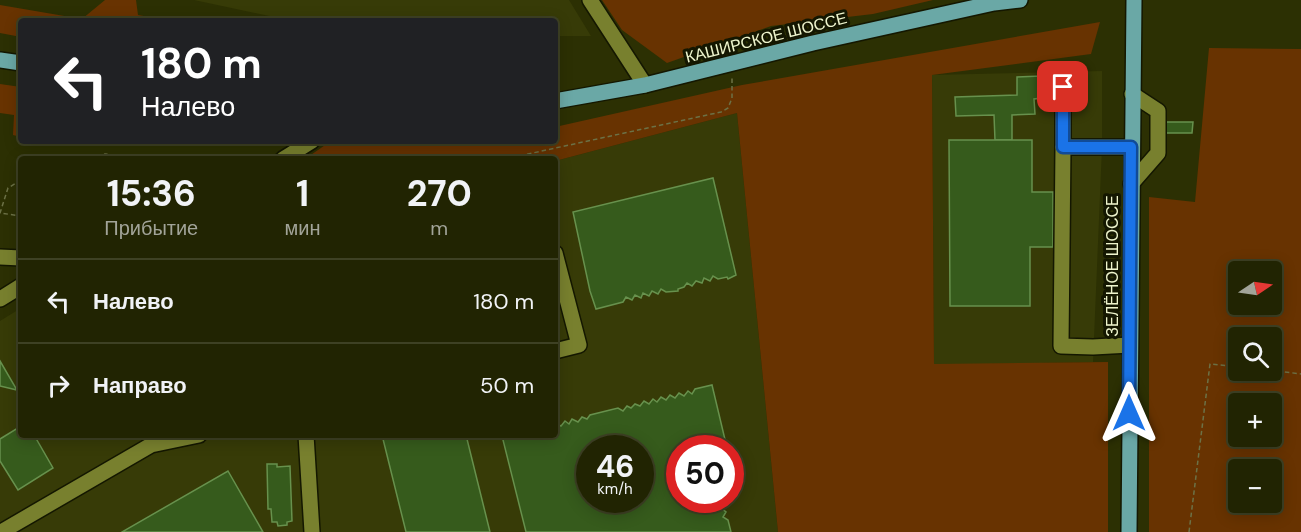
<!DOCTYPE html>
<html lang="ru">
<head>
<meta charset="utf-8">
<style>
  :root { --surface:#212402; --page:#292c0c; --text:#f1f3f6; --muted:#a2a499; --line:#3e4124 }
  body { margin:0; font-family:"DM Sans",sans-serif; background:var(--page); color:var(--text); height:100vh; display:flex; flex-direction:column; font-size:22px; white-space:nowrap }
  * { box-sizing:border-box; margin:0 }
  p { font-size:20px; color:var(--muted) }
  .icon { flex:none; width:33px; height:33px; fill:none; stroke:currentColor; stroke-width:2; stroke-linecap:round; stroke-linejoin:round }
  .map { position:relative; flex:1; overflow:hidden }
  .details { position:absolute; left:18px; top:156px; width:540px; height:282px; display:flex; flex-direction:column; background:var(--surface); border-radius:6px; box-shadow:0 3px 15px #0003,0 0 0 2px var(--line) }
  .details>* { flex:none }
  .hud { position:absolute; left:18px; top:18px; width:540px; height:126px; border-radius:6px; box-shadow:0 3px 15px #0003,0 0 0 2px var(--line); background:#202124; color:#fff; overflow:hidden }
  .needle { width:39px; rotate:77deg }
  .buttons { position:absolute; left:1228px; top:261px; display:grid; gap:12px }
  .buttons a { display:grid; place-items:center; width:54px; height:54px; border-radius:6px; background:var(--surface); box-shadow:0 3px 15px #0003,0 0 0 2px var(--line); font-size:30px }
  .speed { position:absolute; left:576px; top:435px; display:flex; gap:12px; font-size:30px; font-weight:700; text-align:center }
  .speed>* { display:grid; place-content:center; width:78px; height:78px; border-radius:50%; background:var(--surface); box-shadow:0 3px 15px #0003,0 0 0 2px var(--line); line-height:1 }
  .speed small { font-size:15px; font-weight:400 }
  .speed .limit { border:9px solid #d22; background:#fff; color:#111 }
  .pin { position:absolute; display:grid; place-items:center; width:51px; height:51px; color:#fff; margin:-26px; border-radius:12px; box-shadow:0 3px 9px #0006 }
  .me { position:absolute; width:66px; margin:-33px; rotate:0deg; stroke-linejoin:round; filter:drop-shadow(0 0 4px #0008) }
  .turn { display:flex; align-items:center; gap:21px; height:126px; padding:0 24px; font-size:27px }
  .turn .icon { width:78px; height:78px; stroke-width:2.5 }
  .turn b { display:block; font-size:42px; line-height:51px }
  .eta { display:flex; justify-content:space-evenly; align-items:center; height:102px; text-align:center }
  .eta b { font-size:36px; font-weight:700; line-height:42px }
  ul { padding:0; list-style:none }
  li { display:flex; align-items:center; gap:18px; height:84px; padding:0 24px; border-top:2px solid var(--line) }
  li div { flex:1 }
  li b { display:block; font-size:22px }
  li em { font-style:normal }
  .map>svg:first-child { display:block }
</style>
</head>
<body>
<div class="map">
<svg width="1301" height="532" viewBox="0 0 1301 532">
  <rect width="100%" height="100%" fill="#2c3003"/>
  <g fill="#373b07" fill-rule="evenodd">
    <path d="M194 0H569L591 36H555V21H293Z"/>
    <path d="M1102 71V147L1093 362 934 365 932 75Z"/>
    <path d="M737 113 778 532H0V321L21 308V435H555V161ZM590 448H640V500H590ZM680 448H730V500H680Z"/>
  </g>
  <g fill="#683301" fill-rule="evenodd">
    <path d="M105 0H136L138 15 173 21H21V37L0 33V5L82 19Z"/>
    <path d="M602 0H933L873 14 771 26 667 63 622 30Z"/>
    <path d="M1100 22 1091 54 932 75 934 364 1108 362V532H778L737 113 555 161V159H305L331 141H555V127L742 85Z"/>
    <path d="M1209 48 1301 49V532H1149V197L1195 202ZM1239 272H1272V304H1239ZM1239 338H1272V370H1239ZM1239 404H1272V436H1239ZM1239 470H1272V502H1239Z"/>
    <path d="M0 84 21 87V137L13 135 14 115 0 113Z"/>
  </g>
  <g fill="#365b1c" stroke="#67914d" stroke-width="1.5" fill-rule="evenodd">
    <path d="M1041 76 1042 98 1034 99 1035 114 1012 115V140H995L994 115 956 116 955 97 1017 95V77Z"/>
    <path d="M1163 122H1193L1192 133H1163Z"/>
    <path d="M949 140H1032V192H1053V247H1030V306H950Z"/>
    <path d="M713 178 736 275 728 279 727 277 718 279 713 276 710 281 704 278 702 283 696 281 692 286 687 283 684 287 678 289V291L666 292 661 289 658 294 652 291 649 296 643 293 641 298 635 295 632 300 626 297 623 302 596 309 590 291 573 212Z"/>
    <path d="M0 361 17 390 0 386Z"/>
    <path d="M712 385 727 448H680V500H719L724 502 721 508 726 512 723 517 728 520 731 532H526L502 436 555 435V423L561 426 565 421 569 424 572 419 578 422 582 417 587 419 590 415 618 408 623 411 627 406 631 408 635 404 640 406 644 401 649 404 653 399 657 402 661 397 666 400 670 395 675 398 679 393 684 396 688 391 692 394 695 389ZM590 448H640V500H590Z"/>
    <path d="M21 426V435H34L53 468 18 490 0 461V439Z"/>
    <path d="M382 435H466L490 532H406Z"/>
    <path d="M267 464H277V467L290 466 292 521 287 522V525L278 526 277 522H272L271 509H268Z"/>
    <path d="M228 471 263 532H122Z"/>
  </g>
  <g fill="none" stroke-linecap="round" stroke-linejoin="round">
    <g stroke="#141701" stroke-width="18">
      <g id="minor">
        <path d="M590 0 645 85"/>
        <path d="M1063 86V147"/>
        <path d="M283 159 312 141"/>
        <path d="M1131 184 1158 153V111L1132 94"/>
        <path d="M555 253 579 345 555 351"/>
        <path d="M0 257 21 258"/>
        <path d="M0 299 21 286"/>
        <path d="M1130 345 1093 347 1061 346 1063 147H1131"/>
        <path d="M306 435 312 532"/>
        <path d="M1 532 151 445 199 435"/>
      </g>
    </g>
    <g stroke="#141701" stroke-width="18">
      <g id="major">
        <path d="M0 60 21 63"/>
        <path d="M555 101 645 85 813 43 994 3 1020 0"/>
        <path d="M1129 532 1134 0"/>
      </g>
    </g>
    <g stroke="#6c7146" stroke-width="1.5" stroke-dasharray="4.5 3" stroke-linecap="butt">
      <path d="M97 159 105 154 144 159"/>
      <path d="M505 159 721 112 728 108 732 98V76"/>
      <path d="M21 180 8 188 0 213 21 216"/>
      <path d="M1270 370 1301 374"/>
      <path d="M1189 532 1210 364 1239 367"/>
    </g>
    <use href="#minor" stroke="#78802e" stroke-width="15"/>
    <use href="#major" stroke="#6aa8a6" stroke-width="15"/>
  </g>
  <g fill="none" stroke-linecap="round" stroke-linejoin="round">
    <g stroke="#114b97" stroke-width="15">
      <path id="route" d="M1063 87V147H1131L1129 413"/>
    </g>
    <use href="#route" stroke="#1a73e8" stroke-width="10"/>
  </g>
  <g text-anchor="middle" stroke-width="6" stroke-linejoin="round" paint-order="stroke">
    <g font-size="16" fill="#eef4cc" stroke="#141701">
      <text transform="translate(766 37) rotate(-14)" y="6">КАШИРСКОЕ ШОССЕ</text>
      <text transform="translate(1112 266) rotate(-90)" y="6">ЗЕЛЁНОЕ ШОССЕ</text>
    </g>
  </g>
</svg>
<div class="buttons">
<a><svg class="needle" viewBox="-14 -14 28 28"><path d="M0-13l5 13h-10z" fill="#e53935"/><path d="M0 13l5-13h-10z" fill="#a2a499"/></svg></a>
<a><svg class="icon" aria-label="search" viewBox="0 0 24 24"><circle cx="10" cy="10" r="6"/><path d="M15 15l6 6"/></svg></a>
<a>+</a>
<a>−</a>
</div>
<div class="speed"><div>46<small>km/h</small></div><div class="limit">50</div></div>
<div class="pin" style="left:1063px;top:87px;background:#d93025"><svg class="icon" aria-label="arrive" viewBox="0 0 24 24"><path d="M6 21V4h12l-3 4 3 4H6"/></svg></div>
<svg class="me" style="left:1129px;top:413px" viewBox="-20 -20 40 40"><path d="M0-17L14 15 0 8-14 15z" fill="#1a73e8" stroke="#fff" stroke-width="4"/></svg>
<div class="hud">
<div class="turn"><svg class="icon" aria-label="left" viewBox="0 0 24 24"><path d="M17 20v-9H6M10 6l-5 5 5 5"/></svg><div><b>180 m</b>Налево</div></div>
</div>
<section class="details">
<div class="eta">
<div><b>15:36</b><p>Прибытие</p></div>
<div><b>1</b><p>мин</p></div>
<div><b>270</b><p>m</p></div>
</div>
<ul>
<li><svg class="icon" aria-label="left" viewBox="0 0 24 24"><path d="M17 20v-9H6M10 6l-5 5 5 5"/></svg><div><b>Налево</b></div><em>180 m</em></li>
<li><svg class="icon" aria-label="right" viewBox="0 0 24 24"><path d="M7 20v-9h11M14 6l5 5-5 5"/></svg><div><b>Направо</b></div><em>50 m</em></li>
</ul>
</section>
</div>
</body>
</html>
